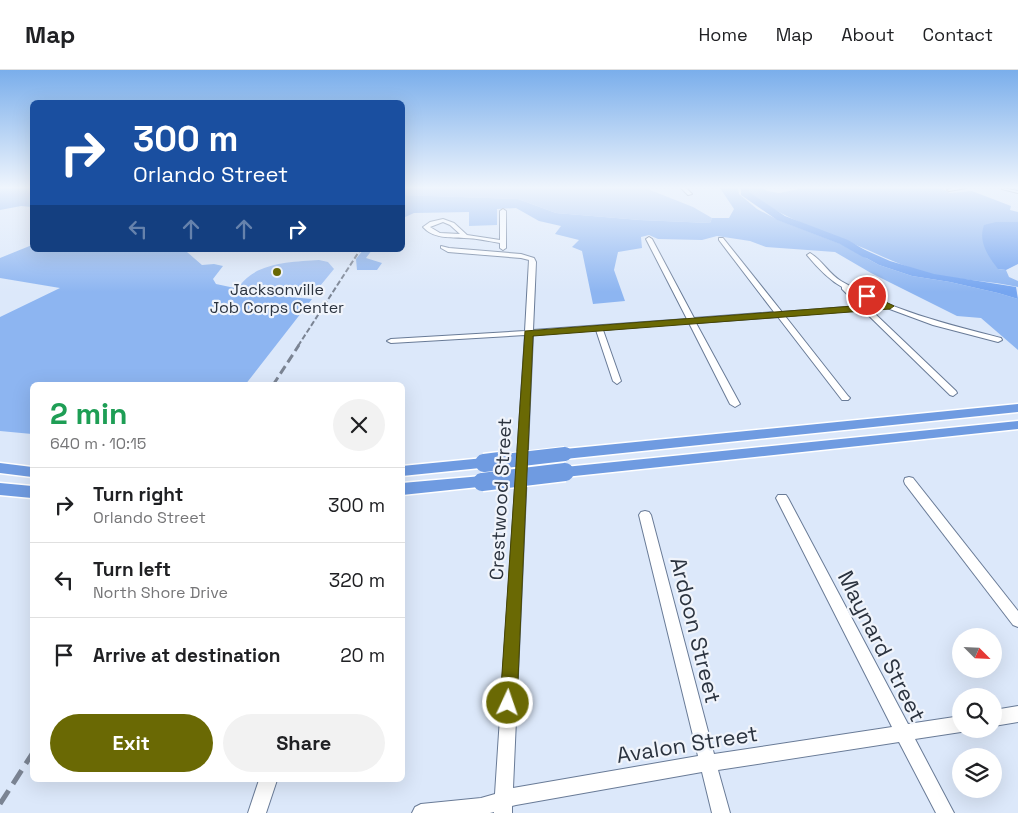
<!DOCTYPE html>
<html lang="en">
<head>
<meta charset="utf-8">
<style>
  :root { --surface:#fff; --page:#f2f2f2; --text:#202124; --muted:#757577; --line:#e0e0e0; --accent:#6a6904 }
  body { margin:0; font-family:"Space Grotesk",sans-serif; background:var(--page); color:var(--text); height:100vh; display:flex; flex-direction:column; font-size:19px; white-space:nowrap }
  * { box-sizing:border-box; margin:0 }
  p { font-size:16px; color:var(--muted) }
  .icon { flex:none; width:28px; height:28px; fill:none; stroke:currentColor; stroke-width:2; stroke-linecap:round; stroke-linejoin:round }
  .map { position:relative; flex:1; overflow:hidden }
  .side { position:absolute; left:30px; top:312px; width:375px; height:400px; display:flex; flex-direction:column; background:var(--surface); border-radius:8px; box-shadow:0 5px 20px #0002 }
  .side>* { flex:none }
  .guide { position:absolute; left:30px; top:30px; width:375px; height:152px; border-radius:8px; box-shadow:0 5px 20px #0002; background:#1a4fa0; color:#fff; overflow:hidden }
  .needle { width:32px; rotate:114deg }
  .fabs { position:absolute; left:952px; top:558px; display:grid; gap:10px }
  .fabs a { display:grid; place-items:center; width:50px; height:50px; border-radius:50%; background:var(--surface); box-shadow:0 5px 20px #0002; font-size:25px }
  .pin { position:absolute; display:grid; place-items:center; width:42px; height:42px; color:#fff; margin:-21px; border:2px solid #fff; border-radius:50%; box-shadow:0 1px 5px #0007 }
  .me { position:absolute; width:55px; margin:-28px; rotate:3deg; stroke-linejoin:round; filter:drop-shadow(0 0 4px #0008) }
  .turn { display:flex; align-items:center; gap:18px; height:105px; padding:0 20px; font-size:22px }
  .turn .icon { width:65px; height:65px; stroke-width:2.5 }
  .turn b { display:block; font-size:35px; line-height:42px }
  .lanes { display:flex; align-items:center; height:48px; padding:0 20px; background:#0003; justify-content:center; gap:25px; direction:ltr }
  .lanes .off { opacity:.35 }
  .round { display:grid; place-items:center; flex:none; width:52px; height:52px; border-radius:26px; background:var(--page) }
  .head { display:flex; align-items:center; justify-content:space-between; height:85px; padding:0 20px }
  h1 { font-size:30px; font-weight:600; line-height:38px; color:#1e9e55 }
  .action { display:flex; gap:10px; margin-top:auto; padding:10px 20px }
  .action a { flex:1; height:58px; border-radius:30px; background:var(--accent); color:#fff; font-size:20px; font-weight:600; line-height:58px; text-align:center }
  .action a+a { background:var(--page); color:var(--text) }
  ul { padding:0; list-style:none }
  li { display:flex; align-items:center; gap:15px; height:75px; padding:0 20px; border-top:1px solid var(--line) }
  li div { flex:1 }
  li b { display:block; font-size:19px }
  li em { font-style:normal }
  header { display:flex; align-items:center; gap:30px; box-sizing:border-box; height:70px; padding:0 25px; background:var(--surface); border-bottom:1px solid var(--line) }
  header strong { font-size:24px }
  nav { display:flex; gap:28px; margin-inline-start:auto; font-size:18px }
  .map>svg:first-child { display:block }
</style>
</head>
<body>
<header>
<strong>Map</strong>
<nav><a>Home</a><a>Map</a><a>About</a><a>Contact</a></nav>
</header>
<div class="map">
<svg width="1018" height="743" viewBox="0 0 1018 743">
  <rect width="100%" height="100%" fill="#dce8fa"/>
  <g fill="#a0c0f2">
    <path d="M402 118H645L693 137 712 148 710 153 640 150 556 143 518 129 403 125Z"/>
    <path d="M319 190 328 192 334 199 311 227 239 217C255 192 292 192 319 190Z"/>
  </g>
  <g fill="#8db5f1">
    <path d="M0 118H32V137L21 136 0 140Z"/>
    <path d="M720 118H738L739 124 757 139 778 150 841 174 879 195 912 206 950 212 998 223 1018 229V280L981 248 957 246 871 203 835 182 766 177 750 171 717 166 702 170 658 169 649 165 641 167 642 178 618 182 614 200 625 231 593 234 582 181 572 177 579 170 555 164 561 156 539 151 516 138 497 139V155L469 156V142L414 143 403 148V125L518 129 556 143 640 150 710 153 712 148H729L734 139Z"/>
    <path d="M749 118H763L767 121 779 123 804 118H940L950 123 972 121 1011 136 1010 140 1018 142V152H996L998 199 1006 200 1009 207 1018 211V217C991 211 963 210 935 205 912 200 890 190 868 180 826 162 784 150 748 123Z"/>
    <path d="M32 175V180H188L187 182 202 195 214 194 223 196 213 209 216 214 268 225 312 229 245 315H32V364L0 361V247L60 218 0 208V188Z"/>
    <path d="M363 180H372L366 188 382 193 377 200H357L356 189Z"/>
  </g>
  <g fill="#75a5f0">
    <path d="M996 152H1018V194L1006 200 998 199C988 186 978 172 984 155Z"/>
    <path d="M849 173 890 191 934 204 1016 217 1018 229 998 223 950 212 912 206 879 195 841 174Z"/>
  </g>
  <g fill="none" stroke-linecap="round" stroke-linejoin="round">
    <path fill="#75a5f0" fill-rule="evenodd" d="M741 118H749V122L785 146 848 170 873 185 867 188 863 187 840 174 777 150 741 125Z"/>
    <g stroke="#697b97" stroke-width="2">
      <g id="minor">
        <path d="M681 118H686L692 124 688 125Z"/>
        <path d="M952 118H966L949 121 947 120Z"/>
        <path d="M1002 118 1018 121V123L1002 119Z"/>
        <path d="M503 139 506 141V178L503 180 500 178V173C488 171 476 168 464 168 450 167 434 169 423 157L430 152 443 149 454 153 467 165 500 170V141ZM443 152 450 155 460 164 440 163 430 157Z"/>
        <path d="M649 167 652 169 694 248 774 242 719 170V168H723L782 242 859 236 842 219V217C828 209 817 197 807 185L810 183C822 190 829 204 841 211 890 240 946 254 1001 268L1002 270 998 272 933 255 887 238 871 240 956 321 957 323 953 326 950 325 863 240 785 246 848 326 850 328 848 330H842L778 247 696 253 740 334 735 337 730 334 689 253 603 260 621 311 617 314 613 311 596 260 533 265 513 718 698 686 639 445 641 442 645 441 649 442 651 445 714 684 892 657 776 428 778 425H786L788 428 908 654 961 646V659L967 660 961 662 915 669 954 743H936L899 672 718 700 730 743H712L702 702 516 735 512 736V743H494V742L490 743H412L415 737 421 734 481 728 495 724 525 265 391 273 387 271 391 269 525 261 529 190 521 188 448 182 441 178V176L449 178 521 184 534 188 536 192 533 260 687 249 646 169ZM853 223 878 235 866 236Z"/>
        <path d="M909 407 913 408 1018 541V557L1013 555 905 414 904 411 905 408Z"/>
        <path d="M1018 636V652L994 656V640Z"/>
        <path d="M259 710H277L266 743H248Z"/>
      </g>
    </g>
    <g stroke="#fff" stroke-width="3">
      <g id="highway">
        <path d="M1018 334V342L565 389 560 388 557 384 560 380 565 379Z"/>
        <path d="M1018 351V359L565 407 559 406 557 402 559 398 565 397Z"/>
        <path d="M484 388 490 389 492 393 490 397 402 406V396Z"/>
        <path d="M0 393 32 397V407L0 403Z"/>
        <path d="M482 406 488 408 490 412 488 416 402 425V413Z"/>
        <path d="M0 413 32 416V428L0 425Z"/>
      </g>
    </g>
    <use href="#minor" fill="#fff" fill-rule="evenodd"/>
    <use href="#highway" fill="#6f9be1" fill-rule="evenodd"/>
    <path stroke="#7b8493" stroke-width="2" stroke-dasharray="5.5 2.5" stroke-linecap="butt" d="M298 276 360 180"/>
    <path stroke="#7b8493" stroke-width="3" stroke-dasharray="9 4.5" stroke-linecap="butt" d="M273 315 299 275"/>
    <path stroke="#7b8493" stroke-width="5" stroke-dasharray="16 8" stroke-linecap="butt" d="M0 734 32 684"/>
    <g stroke="#fff" stroke-width="16" stroke-linecap="butt">
      <path id="highway-bridge-far1" d="M488 393 565 384"/>
    </g>
    <g stroke="#fff" stroke-width="21" stroke-linecap="butt">
      <g id="highway-bridge">
        <path d="M484 393 500 391"/>
        <path d="M482 412 565 402"/>
      </g>
    </g>
    <use href="#highway-bridge-far1" stroke="#6f9be1" stroke-width="14"/>
    <use href="#highway-bridge" stroke="#6f9be1" stroke-width="18"/>
  </g>
  <linearGradient id="sky" x2="0" y2="1"><stop stop-color="#7aaeeb"/><stop offset="0.53" stop-color="#eff5fd"/><stop offset="1" stop-color="#eff5fd" stop-opacity="0"/></linearGradient>
  <rect width="1018" height="222" fill="url(#sky)"/>
  <path fill="#6a6904" stroke="#454403" d="M864 224H869L894 236 890 239 533 266 517 633 515 639 508 642 502 639 500 633 525 261 880 234 864 227Z"/>
  <circle fill="#6a6904" stroke="#f0f4fb" stroke-width="2" cx="277" cy="202" r="5"/>
  <g text-anchor="middle" stroke-width="4.5" stroke-linejoin="round" paint-order="stroke">
    <g font-size="16" fill="#2b333f" stroke="#f0f4fb">
      <text x="277" y="225">Jacksonville<tspan x="277" dy="18">Job Corps Center</tspan></text>
    </g>
    <g font-size="19" fill="#2b333f" stroke="#f0f4fb">
      <text transform="translate(500 429) rotate(-87)" y="7">Crestwood Street</text>
    </g>
    <g font-size="22" fill="#2b333f" stroke="#f0f4fb">
      <text transform="translate(696 560) rotate(76)" y="8">Ardoon Street</text>
      <text transform="translate(882 576) rotate(63)" y="8">Maynard Street</text>
      <text transform="translate(687 674) rotate(-9)" y="8">Avalon Street</text>
    </g>
  </g>
</svg>
<div class="fabs">
<a><svg class="needle" viewBox="-14 -14 28 28"><path d="M0-13l5 13h-10z" fill="#e53935"/><path d="M0 13l5-13h-10z" fill="#757577"/></svg></a>
<a><svg class="icon" aria-label="search" viewBox="0 0 24 24"><circle cx="10" cy="10" r="6"/><path d="M15 15l6 6"/></svg></a>
<a><svg class="icon" aria-label="layers" viewBox="0 0 24 24"><path d="M12 4l9 5-9 5-9-5zM3 14l9 5 9-5"/></svg></a>
</div>
<div class="pin" style="left:867px;top:226px;background:#d93025"><svg class="icon" aria-label="arrive" viewBox="0 0 24 24"><path d="M6 21V4h12l-3 4 3 4H6"/></svg></div>
<svg class="me" style="left:508px;top:633px" viewBox="-20 -20 40 40"><circle r="17" fill="#6a6904" stroke="#fff" stroke-width="3"/><path d="M0-11L8 9 0 5-8 9z" fill="#fff"/></svg>
<div class="guide">
<div class="turn"><svg class="icon" aria-label="right" viewBox="0 0 24 24"><path d="M7 20v-9h11M14 6l5 5-5 5"/></svg><div><b>300 m</b>Orlando Street</div></div>
<div class="lanes"><svg class="icon off" aria-label="left" viewBox="0 0 24 24"><path d="M17 20v-9H6M10 6l-5 5 5 5"/></svg><svg class="icon off" aria-label="ahead" viewBox="0 0 24 24"><path d="M12 20V5M6 11l6-6 6 6"/></svg><svg class="icon off" aria-label="ahead" viewBox="0 0 24 24"><path d="M12 20V5M6 11l6-6 6 6"/></svg><svg class="icon" aria-label="right" viewBox="0 0 24 24"><path d="M7 20v-9h11M14 6l5 5-5 5"/></svg></div>
</div>
<section class="side">
<div class="head"><div><h1>2 min</h1><p>640 m · 10:15</p></div><a class="round"><svg class="icon" aria-label="close" viewBox="0 0 24 24"><path d="M6 6l12 12M18 6L6 18"/></svg></a></div>
<ul>
<li><svg class="icon" aria-label="right" viewBox="0 0 24 24"><path d="M7 20v-9h11M14 6l5 5-5 5"/></svg><div><b>Turn right</b><p>Orlando Street</p></div><em>300 m</em></li>
<li><svg class="icon" aria-label="left" viewBox="0 0 24 24"><path d="M17 20v-9H6M10 6l-5 5 5 5"/></svg><div><b>Turn left</b><p>North Shore Drive</p></div><em>320 m</em></li>
<li><svg class="icon" aria-label="arrive" viewBox="0 0 24 24"><path d="M6 21V4h12l-3 4 3 4H6"/></svg><div><b>Arrive at destination</b></div><em>20 m</em></li>
</ul>
<div class="action"><a>Exit</a><a>Share</a></div>
</section>
</div>
</body>
</html>
